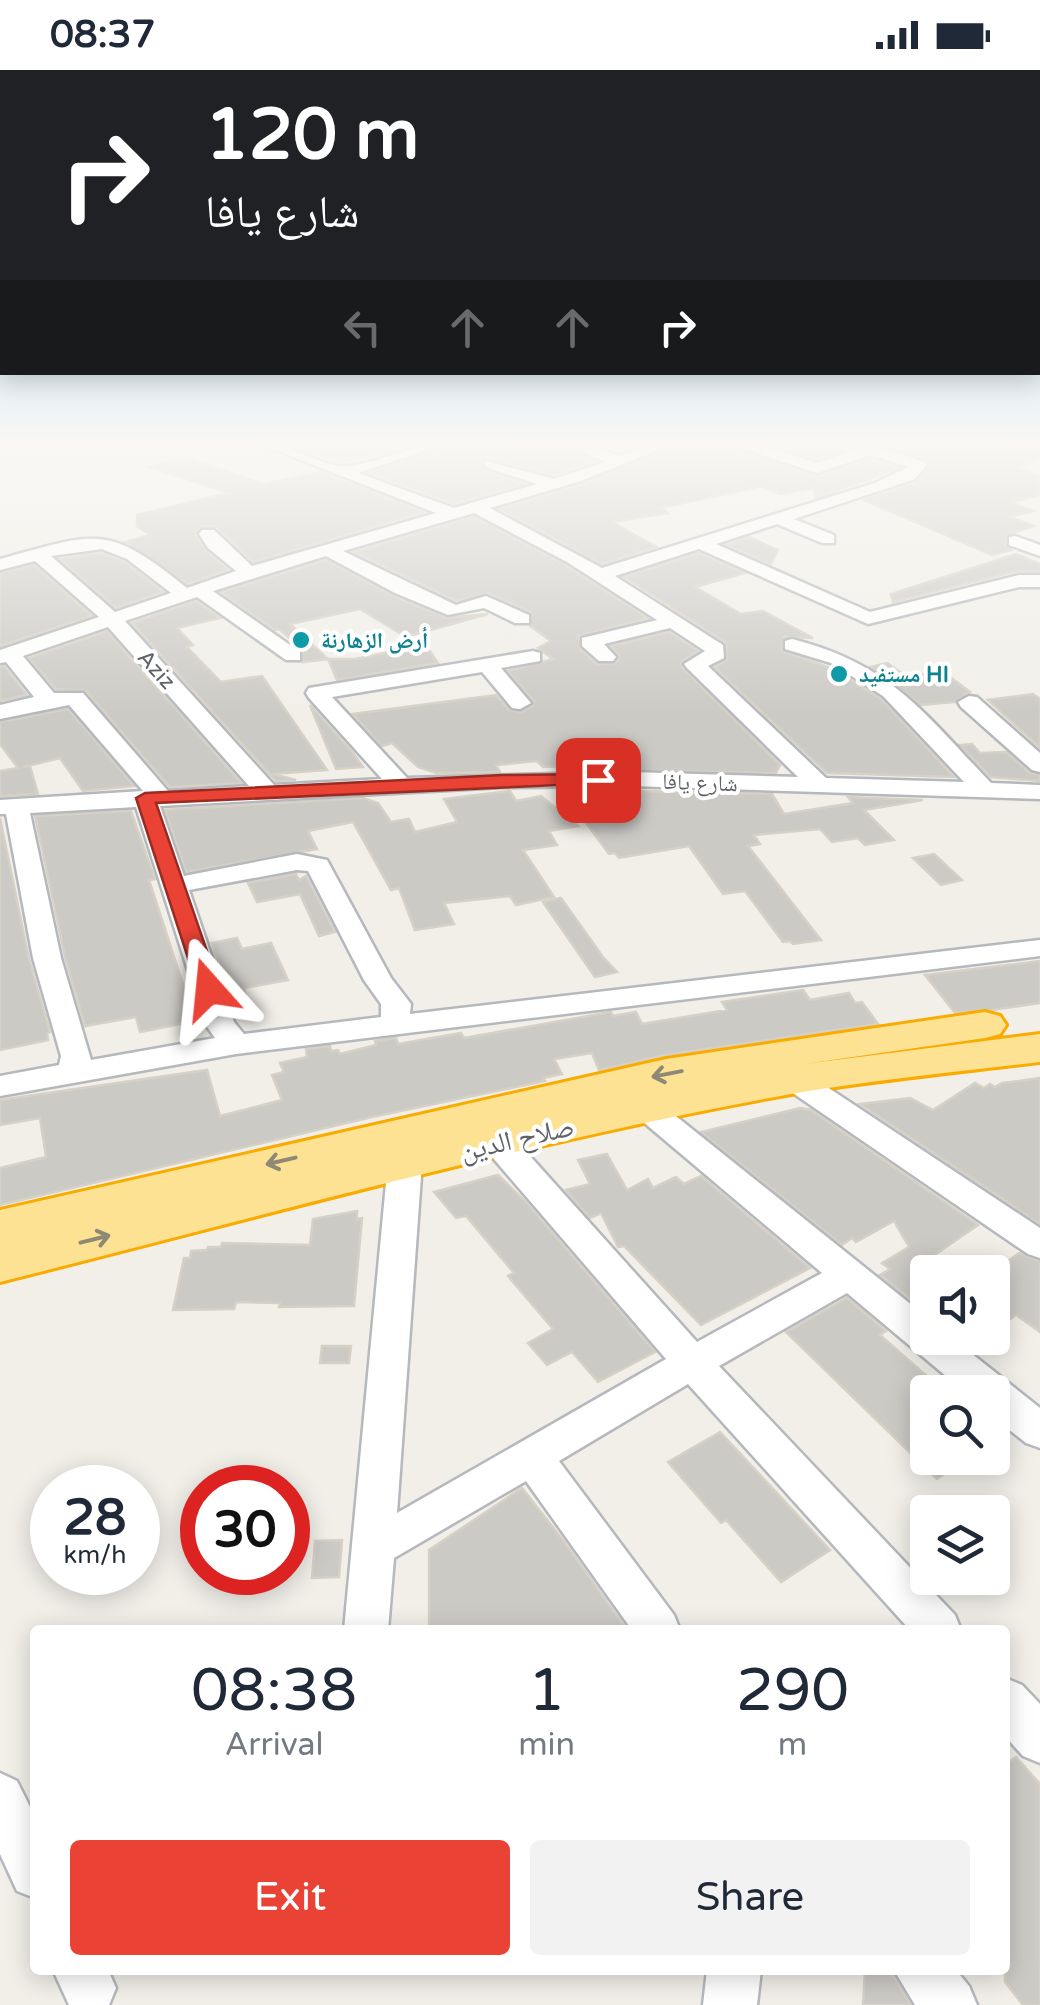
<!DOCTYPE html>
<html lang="en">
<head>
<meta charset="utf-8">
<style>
  :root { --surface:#fff; --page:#f2f2f3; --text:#1f2937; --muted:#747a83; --accent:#ea4335 }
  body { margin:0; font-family:"Varela Round","Noto Naskh Arabic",sans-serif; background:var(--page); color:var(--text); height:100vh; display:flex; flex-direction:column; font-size:38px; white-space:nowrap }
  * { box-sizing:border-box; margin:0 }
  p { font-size:32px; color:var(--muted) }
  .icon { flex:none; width:55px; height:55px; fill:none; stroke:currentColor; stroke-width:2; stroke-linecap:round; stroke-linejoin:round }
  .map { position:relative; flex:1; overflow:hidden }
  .panel { position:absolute; left:30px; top:1555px; width:980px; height:350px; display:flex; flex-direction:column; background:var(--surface); border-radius:10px; box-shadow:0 5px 25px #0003 }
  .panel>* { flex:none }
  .hud { position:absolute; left:0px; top:0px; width:1040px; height:305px; box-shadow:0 5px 25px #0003; background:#202124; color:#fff; overflow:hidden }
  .tools { position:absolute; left:910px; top:1185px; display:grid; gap:20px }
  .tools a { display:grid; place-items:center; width:100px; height:100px; border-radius:10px; background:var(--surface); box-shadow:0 5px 25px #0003; font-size:50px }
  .speed { position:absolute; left:30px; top:1395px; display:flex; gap:20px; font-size:50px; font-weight:700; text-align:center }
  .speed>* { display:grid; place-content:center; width:130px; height:130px; border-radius:50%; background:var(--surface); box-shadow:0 5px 25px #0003; line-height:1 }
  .speed small { font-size:25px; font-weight:400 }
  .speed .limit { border:15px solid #d22; background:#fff; color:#111 }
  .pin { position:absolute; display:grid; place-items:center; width:85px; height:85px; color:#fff; margin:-42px; border-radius:20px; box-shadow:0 5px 15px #0006 }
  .me { position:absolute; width:110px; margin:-55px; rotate:342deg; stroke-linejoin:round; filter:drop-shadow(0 0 8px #0008) }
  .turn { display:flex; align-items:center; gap:35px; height:210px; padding:0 40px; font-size:45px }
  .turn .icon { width:130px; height:130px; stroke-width:2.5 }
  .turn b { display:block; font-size:70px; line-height:85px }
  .lanes { display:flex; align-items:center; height:95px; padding:0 40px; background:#0003; justify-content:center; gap:50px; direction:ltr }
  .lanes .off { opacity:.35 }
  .eta { display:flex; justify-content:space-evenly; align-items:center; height:170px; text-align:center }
  .eta b { font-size:60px; font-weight:600; line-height:70px }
  .cta { display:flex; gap:20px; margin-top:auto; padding:20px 40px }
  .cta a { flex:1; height:115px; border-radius:10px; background:var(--accent); color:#fff; font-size:40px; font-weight:600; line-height:115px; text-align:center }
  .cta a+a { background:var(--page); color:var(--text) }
  .status { display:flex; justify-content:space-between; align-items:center; height:70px; padding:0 50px; background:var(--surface); direction:ltr }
  .status svg { height:28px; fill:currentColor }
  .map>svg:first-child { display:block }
</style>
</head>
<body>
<div class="status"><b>08:37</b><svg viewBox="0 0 49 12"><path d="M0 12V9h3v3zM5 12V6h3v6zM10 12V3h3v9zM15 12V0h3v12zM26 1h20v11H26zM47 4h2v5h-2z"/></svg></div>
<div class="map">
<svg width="1040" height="1935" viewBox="0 0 1040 1935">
  <rect width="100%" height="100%" fill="#f1efe8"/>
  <g fill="#cccac5" stroke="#d6d1c6" stroke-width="2.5">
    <path d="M284 373H420L341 392Z"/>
    <path d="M452 373H561L595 391 554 405 483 388 484 401 524 414 454 434 369 403Z"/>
    <path d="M680 373H722L816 407 871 389 899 398 816 428 814 418 780 424 761 416 661 438 668 443 612 452 656 477 602 494 500 439 582 415Z"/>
    <path d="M765 373H864L817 389Z"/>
    <path d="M879 373H907L937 383 948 373 988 377 1040 373V387L1017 398 1040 405V425L1010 432 1033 441 1010 447 1034 456 1006 465 1005 475 1011 480 992 485 864 430 916 413 931 395 926 388Z"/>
    <path d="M184 387 263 414 320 402 424 442 253 492 217 457 202 456 196 466 206 481 228 500 188 514 125 472 150 465 137 456V445L229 423 150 397Z"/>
    <path d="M474 447 565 495 648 548 579 566 580 579 597 594 616 593 620 587 611 576 669 562 698 581 682 591 681 596 780 695 776 703 574 700 572 696 543 697 537 691 496 695 500 702 436 703 418 697 392 673 382 676 353 644 496 625 509 640 522 642 533 636 534 631 508 601 553 589 538 578 551 571 530 556 531 542 488 523 456 531 354 482Z"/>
    <path d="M749 467 778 480 771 494 726 475Z"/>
    <path d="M102 483 125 492 163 522 116 538 60 489Z"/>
    <path d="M699 483 745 503 695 517 741 544 763 541 813 568 784 567 782 581 833 599 881 629 954 707 827 703 714 597 727 590 725 572 624 507Z"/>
    <path d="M1016 484 1040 494V501H1018L893 532 891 524Z"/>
    <path d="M326 490 394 526 447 548 488 544 406 567 360 539 290 554 328 589 303 592 302 579 279 559 275 560 221 522Z"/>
    <path d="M34 495 92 546 0 576V503Z"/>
    <path d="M196 531 220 548 177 558 193 575 187 577 221 612 262 606 327 700 272 704 296 710 276 711 132 553Z"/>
    <path d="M107 561 241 713 170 717 86 621 56 619 29 588Z"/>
    <path d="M426 575 438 593 337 610 328 589H355Z"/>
    <path d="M887 593 907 607 942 601 970 622 954 632 921 635 870 597Z"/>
    <path d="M4 596 27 625 0 631V597Z"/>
    <path d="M1033 624 1040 629V678L988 630Z"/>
    <path d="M310 635 353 683 363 697 336 699Z"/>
    <path d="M68 639 134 716 83 721 60 688 23 697 30 696 38 724 0 726V701L18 698 0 674V652Z"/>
    <path d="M972 674 980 683 1006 682 1030 703 1040 705V711L991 707 960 675Z"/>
    <path d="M588 720 772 724 784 744 853 733 848 727 923 730 864 740 894 770 865 775 858 768 832 772 820 759 754 765 760 774 748 776 821 870 793 874 790 871 783 872 745 821 723 824 689 776 619 788 615 783 609 784 578 742 600 738Z"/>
    <path d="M510 721 516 731 541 726 578 756 549 761 557 775 523 780 554 827 516 835 510 826 444 833 454 854 415 860 399 818 391 820 353 752 308 761 317 779 186 802 165 740 363 728 378 733 391 752 409 749 415 762 457 752 444 729Z"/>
    <path d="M131 741 155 809 149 810 195 951 140 962 136 947 85 956 65 887 35 746Z"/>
    <path d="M0 748 29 889 50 962 47 963 48 970 0 980Z"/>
    <path d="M934 784 962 810 941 815 913 788Z"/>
    <path d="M296 804 299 810 306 806 335 862 319 866 300 824 257 832 248 813Z"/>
    <path d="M561 828 603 887 617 902 595 907 543 832Z"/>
    <path d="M237 868 242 879 271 873 288 910 244 918 246 926 230 929 212 873Z"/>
    <path d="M1040 891V933L992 940 955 943 925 905Z"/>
    <path d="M803 920 810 930 849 923 855 933 862 932 878 954 665 985 599 1000 592 983 554 989 562 1004 543 1008 545 1011 372 1047 0 1135V1098L46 1087 40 1048 0 1055V1030L207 1000 220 1046 282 1030 272 1005 284 1002 280 993 307 987 306 979 330 976 331 981 338 980 340 984 376 975 375 971 396 968 398 974 461 963 464 968 611 942 613 946 636 942 642 954 727 940 722 932Z"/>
    <path d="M1040 1008V1154L860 1034 910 1028 933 1040 975 1013 984 1018 990 1014 995 1017 1002 1013Z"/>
    <path d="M800 1038 811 1040 978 1155 923 1193 928 1197V1243L880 1205 890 1199 882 1193 909 1177 894 1151 856 1172 852 1168 842 1175 701 1062Z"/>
    <path d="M607 1084 627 1120 648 1109 653 1118 676 1107 684 1114 701 1106 810 1198 701 1255 624 1176 618 1177 601 1143 590 1148 566 1120 590 1114 578 1090Z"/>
    <path d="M498 1105 525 1131 655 1282 598 1312 572 1282 547 1295 528 1273 553 1259 508 1206 514 1203 466 1146 456 1148 434 1122Z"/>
    <path d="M357 1141V1149L362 1148 354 1236 279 1237 280 1233 236 1232 234 1239 173 1240 184 1188H190L191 1181 207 1180 208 1177H221L222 1173 310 1175 313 1149Z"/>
    <path d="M1019 1183 1040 1191V1262L1016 1245 992 1262V1203Z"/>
    <path d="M847 1228 886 1261 880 1265 945 1322H928V1388H968L937 1409 786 1262Z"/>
    <path d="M322 1276H351L349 1293H320Z"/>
    <path d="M720 1362 830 1480 781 1512 726 1450 721 1453 668 1392Z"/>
    <path d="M522 1418 563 1470 627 1560H429V1480Z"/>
    <path d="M342 1470 339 1507 312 1508 315 1471Z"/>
    <path d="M1016 1687 1040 1714V1935H1023L1005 1912V1695Z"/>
    <path d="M865 1900H890L911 1935H863Z"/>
  </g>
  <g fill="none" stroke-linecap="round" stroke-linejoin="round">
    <g stroke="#b5b8bc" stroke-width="5">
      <g id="minor">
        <path d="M258 373C289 373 311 392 341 396 362 399 416 373 449 373L358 403 454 438 537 414 485 397V391L554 409 605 392 565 373H587L619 386 654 373H676L581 411 490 438 602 498 875 413 909 397 871 385 817 403 726 373H751L817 393 871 375 925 392 927 395 915 409 794 449 834 465V473H822L777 454 716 474 870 542 1019 505H1040V517H1019L868 554 699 479 615 506 723 575 724 588 708 596 826 708 964 712 883 626 831 593 785 579V571L792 569C891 594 924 643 991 713L1040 715V729L630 716 503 717 160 736 184 806 297 784 327 790 391 908 411 934 410 944 1040 870V886L236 984 0 1026V1006L59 995 61 986 33 888 6 744H0V730L143 721 69 635 0 649V635L34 627 6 592 0 593V580L99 547 35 491 0 500V489C96 463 106 452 187 518L236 501 208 478 199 464 202 460H214L252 496 436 443ZM474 443 567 492 657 550 582 568V576L599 591H613L616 587 604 574 670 558 705 581 684 594 687 598 798 707 630 702 407 708 332 627 482 602 512 638 520 639 531 633 501 598 540 591V583L533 581 309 618 306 623 309 628 382 709 274 715 125 551 197 527 286 590H300V582L213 521 326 486 395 523 448 545 484 538 515 553H529V545L486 526 456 535 343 481ZM102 479 127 489 171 523 115 542 51 486ZM108 557 249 716 168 721 83 623H54L23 586ZM136 737 205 954 215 968 91 990 61 888 30 743ZM297 800 308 801 364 910 381 934V947L244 964 234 952 189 820Z"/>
        <path d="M1015 466 1040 475V486L1009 475V467Z"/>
        <path d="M969 626 977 627 1040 683V702L1032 700 961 637 958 632Z"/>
        <path d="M795 1000 806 1003 1040 1158V1188L1028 1184 784 1017 779 1010 784 1003Z"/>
        <path d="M646 1027 657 1031 928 1248V1268H952L1040 1338V1378L1026 1373 992 1346V1322H965L847 1223 719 1296 955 1545 961 1560H910L688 1314 559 1391 674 1545 680 1560H632L526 1411 394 1488 388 1560H344L388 1092 393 1084 405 1080 417 1084 422 1092 397 1443 666 1289 487 1081 483 1073 487 1065 499 1062 511 1065 697 1272 822 1203 635 1045 630 1038 635 1031Z"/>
        <path d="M1005 1608 1022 1615 1040 1634V1693L1023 1686 1005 1666Z"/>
        <path d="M0 1703 17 1711 35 1747V1828L17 1821 0 1784Z"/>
        <path d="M53 1900H108L116 1918 109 1935H69Z"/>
        <path d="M707 1900H761L757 1935H703Z"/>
        <path d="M894 1900H956L969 1916 977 1935H915Z"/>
      </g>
    </g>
    <g stroke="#f9ab00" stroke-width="6">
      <path id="highway" d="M985 942 1000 946 1006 955 1000 964 985 968 804 994 1040 964V992C957 1002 874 1010 791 1024 524 1072 263 1146 0 1212V1140L666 989Z"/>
    </g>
    <use href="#minor" fill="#fff" fill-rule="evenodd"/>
    <use href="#highway" fill="#fde293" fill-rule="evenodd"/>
  </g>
  <defs><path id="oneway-shaft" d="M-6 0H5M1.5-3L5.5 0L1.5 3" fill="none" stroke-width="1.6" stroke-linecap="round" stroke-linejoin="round" transform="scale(2.5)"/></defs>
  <g stroke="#8e8975">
    <use href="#oneway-shaft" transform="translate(667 1004) rotate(169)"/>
    <use href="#oneway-shaft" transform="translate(281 1091) rotate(167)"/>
    <use href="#oneway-shaft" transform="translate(95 1169) rotate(-14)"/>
  </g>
  <linearGradient id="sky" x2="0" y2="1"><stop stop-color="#8fc3f1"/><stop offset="0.58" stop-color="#f9f8f5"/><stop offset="1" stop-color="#f9f8f5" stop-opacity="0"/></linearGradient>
  <rect width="1040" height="644" fill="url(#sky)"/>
  <path fill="#ea4335" stroke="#982c22" stroke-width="2.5" d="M598 704 607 710 604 713 156 733 220 919 209 926 198 919 136 728 145 723 503 705Z"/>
  <g fill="#0f9aa8" stroke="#fff" stroke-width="4">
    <circle cx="301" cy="570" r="10"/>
    <circle cx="839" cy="604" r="10"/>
  </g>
  <g text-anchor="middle" stroke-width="8" stroke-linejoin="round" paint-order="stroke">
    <g font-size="22" font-weight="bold" fill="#0d838f" stroke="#fff" text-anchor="start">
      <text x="321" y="578">أرض الزهارنة</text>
      <text x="859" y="612">مستفيد HI</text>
    </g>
    <g font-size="22" fill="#5f6368" stroke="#fff">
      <text transform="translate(157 599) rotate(48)" y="8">Aziz</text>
      <text transform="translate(700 712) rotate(2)" y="8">شارع يافا</text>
    </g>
    <g font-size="28" fill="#5f6368" stroke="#fff">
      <text transform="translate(517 1068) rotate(-13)" y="10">صلاح الدين</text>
    </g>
  </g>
</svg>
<div class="tools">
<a><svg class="icon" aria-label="sound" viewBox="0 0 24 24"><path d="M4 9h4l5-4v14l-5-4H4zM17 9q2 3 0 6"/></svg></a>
<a><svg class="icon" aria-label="search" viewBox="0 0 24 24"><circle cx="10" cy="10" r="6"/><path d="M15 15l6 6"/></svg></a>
<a><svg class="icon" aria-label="layers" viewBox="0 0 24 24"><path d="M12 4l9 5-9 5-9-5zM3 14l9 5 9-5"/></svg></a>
</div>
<div class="speed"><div>28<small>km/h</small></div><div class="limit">30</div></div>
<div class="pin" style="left:598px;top:710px;background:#d93025"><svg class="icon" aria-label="arrive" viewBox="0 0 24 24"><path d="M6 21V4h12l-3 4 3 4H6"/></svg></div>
<svg class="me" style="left:209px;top:919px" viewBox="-20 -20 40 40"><path d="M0-17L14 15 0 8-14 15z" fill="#ea4335" stroke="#fff" stroke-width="4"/></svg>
<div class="hud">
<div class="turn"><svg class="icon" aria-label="right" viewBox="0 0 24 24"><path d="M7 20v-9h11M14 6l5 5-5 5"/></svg><div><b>120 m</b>شارع يافا</div></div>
<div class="lanes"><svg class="icon off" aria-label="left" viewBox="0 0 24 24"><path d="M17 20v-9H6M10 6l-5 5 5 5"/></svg><svg class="icon off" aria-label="ahead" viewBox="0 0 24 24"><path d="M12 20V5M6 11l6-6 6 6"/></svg><svg class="icon off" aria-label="ahead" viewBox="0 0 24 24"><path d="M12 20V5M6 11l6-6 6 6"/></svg><svg class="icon" aria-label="right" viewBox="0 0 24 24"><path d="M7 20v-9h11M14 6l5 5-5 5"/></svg></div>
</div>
<section class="panel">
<div class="eta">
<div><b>08:38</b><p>Arrival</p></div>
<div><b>1</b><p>min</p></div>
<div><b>290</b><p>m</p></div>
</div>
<div class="cta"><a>Exit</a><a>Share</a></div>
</section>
</div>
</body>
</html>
